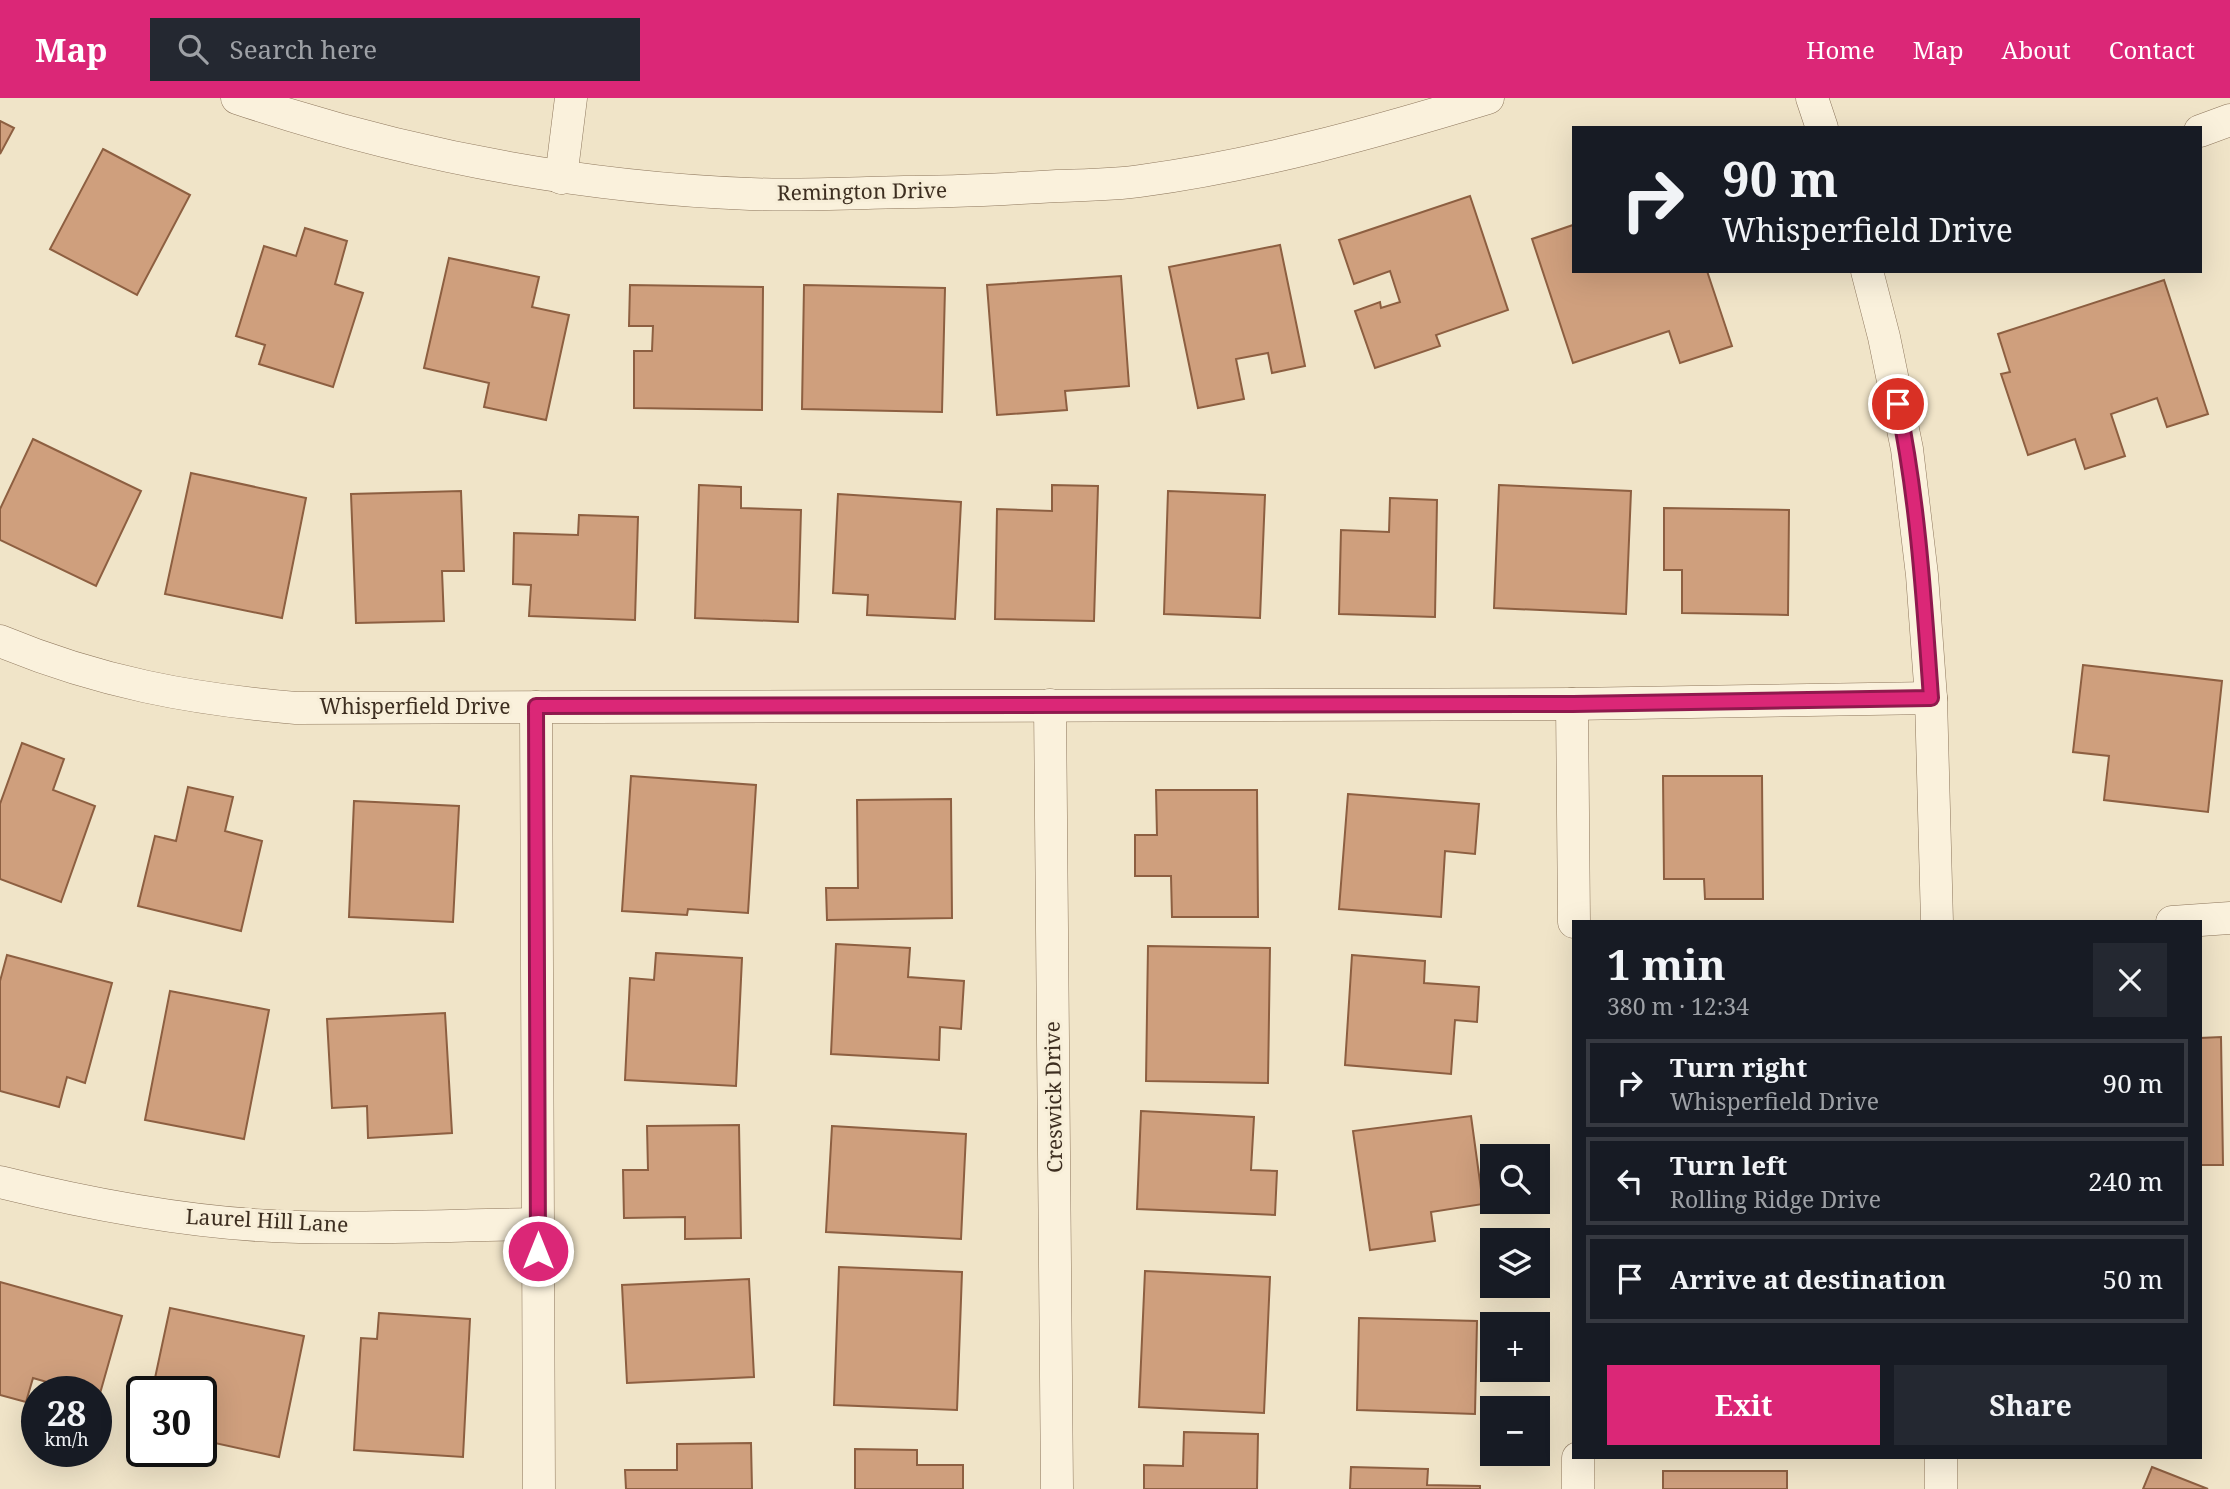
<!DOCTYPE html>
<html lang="en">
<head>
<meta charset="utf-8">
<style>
  :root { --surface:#171b24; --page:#242831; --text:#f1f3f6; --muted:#9ea1a6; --line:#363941; --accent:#db2777 }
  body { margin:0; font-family:"Noto Serif",serif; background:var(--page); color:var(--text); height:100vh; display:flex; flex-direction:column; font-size:26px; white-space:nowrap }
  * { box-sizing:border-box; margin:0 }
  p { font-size:23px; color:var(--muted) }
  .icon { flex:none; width:38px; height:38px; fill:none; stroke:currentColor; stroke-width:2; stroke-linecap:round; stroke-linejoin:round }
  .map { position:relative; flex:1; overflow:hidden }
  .drawer { position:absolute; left:1572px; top:822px; width:630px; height:539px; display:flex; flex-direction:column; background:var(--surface); border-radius:0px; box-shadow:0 7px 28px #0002 }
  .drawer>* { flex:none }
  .banner { position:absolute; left:1572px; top:28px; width:630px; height:147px; border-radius:0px; box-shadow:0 7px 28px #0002; background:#171b24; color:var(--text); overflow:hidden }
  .buttons { position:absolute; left:1480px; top:1046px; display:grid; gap:14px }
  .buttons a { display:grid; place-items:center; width:70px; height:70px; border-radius:0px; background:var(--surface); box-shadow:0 7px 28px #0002; font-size:35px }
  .speed { position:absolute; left:21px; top:1278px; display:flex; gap:14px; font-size:35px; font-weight:700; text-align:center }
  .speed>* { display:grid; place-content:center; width:91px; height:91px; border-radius:50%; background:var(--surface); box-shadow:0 7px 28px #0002; line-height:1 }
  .speed small { font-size:18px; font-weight:400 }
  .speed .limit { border:4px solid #111; border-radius:10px; background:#fff; color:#111 }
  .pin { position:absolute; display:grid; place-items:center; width:60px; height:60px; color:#fff; margin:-30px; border:4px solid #fff; border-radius:50%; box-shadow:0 2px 7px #0007 }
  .me { position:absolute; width:77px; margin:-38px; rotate:0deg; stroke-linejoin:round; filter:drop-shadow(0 0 5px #0008) }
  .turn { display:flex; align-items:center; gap:24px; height:147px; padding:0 35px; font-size:32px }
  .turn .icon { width:91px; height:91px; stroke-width:2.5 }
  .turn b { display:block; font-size:49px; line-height:60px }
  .round { display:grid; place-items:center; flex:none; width:74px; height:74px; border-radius:0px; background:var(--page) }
  .overview { display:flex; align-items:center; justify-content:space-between; height:119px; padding:0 35px }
  h1 { font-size:42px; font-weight:700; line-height:52px }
  .action { display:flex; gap:14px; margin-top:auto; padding:14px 35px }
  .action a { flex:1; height:80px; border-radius:0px; background:var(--accent); color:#fff; font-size:28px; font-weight:700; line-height:80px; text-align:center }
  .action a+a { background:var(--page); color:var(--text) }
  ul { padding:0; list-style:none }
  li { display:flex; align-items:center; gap:21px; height:88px; margin:0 14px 10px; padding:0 21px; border:4px solid var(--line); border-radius:0px }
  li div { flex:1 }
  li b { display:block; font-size:26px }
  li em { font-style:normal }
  header { display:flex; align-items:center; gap:42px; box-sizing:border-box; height:98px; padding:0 35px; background:var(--accent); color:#fff }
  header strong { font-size:33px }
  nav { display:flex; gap:38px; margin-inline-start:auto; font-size:24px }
  .search { width:490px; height:63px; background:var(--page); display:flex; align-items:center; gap:18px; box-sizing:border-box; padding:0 24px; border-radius:0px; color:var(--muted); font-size:26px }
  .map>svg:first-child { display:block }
</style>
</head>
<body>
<header>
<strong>Map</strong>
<div class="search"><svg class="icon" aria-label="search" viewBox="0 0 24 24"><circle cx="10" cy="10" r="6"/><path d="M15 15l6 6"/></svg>Search here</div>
<nav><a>Home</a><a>Map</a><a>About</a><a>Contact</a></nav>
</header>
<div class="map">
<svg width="2230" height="1391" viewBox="0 0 2230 1391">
  <rect width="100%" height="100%" fill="#f0e4c8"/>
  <g fill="#cf9f7d" stroke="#8d5f41" stroke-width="2">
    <path d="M0 23 14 30 0 56Z"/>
    <path d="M103 51 190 97 137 197 50 151Z"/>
    <path d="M1470 98 1508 212 1436 237 1440 248 1375 270 1355 213 1380 204 1381 210 1400 204 1390 173 1354 186 1339 142Z"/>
    <path d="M1573 127V173H1707L1732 248 1680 265 1669 233 1573 265 1532 141Z"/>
    <path d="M305 130 347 143 335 186 363 195 333 289 259 266 265 247 236 238 264 148 296 158Z"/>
    <path d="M1280 147 1305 268 1272 275 1268 255 1236 261 1244 301 1198 310 1169 169Z"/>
    <path d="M449 160 539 179 532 209 569 217 546 322 484 309 489 285 424 270Z"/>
    <path d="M1121 178 1129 288 1065 293 1067 312 997 317 987 187Z"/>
    <path d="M2164 182 2208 316 2167 329 2157 300 2111 316 2125 358 2085 371 2075 341 2028 357 2001 276 2010 274 1998 236Z"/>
    <path d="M630 187 763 189 762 312 634 310V253H652L653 228H629Z"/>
    <path d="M804 187 945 190 942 314 802 311Z"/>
    <path d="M33 341 141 393 96 488 0 442V411Z"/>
    <path d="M191 375 306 400 282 520 165 496Z"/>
    <path d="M699 387 741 389V410L801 412 798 524 695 520Z"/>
    <path d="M1052 387 1098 388 1094 523 995 521 997 411 1052 413Z"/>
    <path d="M1499 387 1631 393 1626 516 1494 510Z"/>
    <path d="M461 393 464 473H442L444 523 356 525 351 396Z"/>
    <path d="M1168 393 1265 397 1260 520 1164 516Z"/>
    <path d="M838 396 961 404 955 521 867 517 868 497 833 495Z"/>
    <path d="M1390 400 1437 402 1435 519 1339 516 1341 432 1389 434Z"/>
    <path d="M1664 410 1789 412 1788 517 1682 515V472H1664Z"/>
    <path d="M579 417 638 419 635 522 529 518 531 487 513 486 514 435 578 437Z"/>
    <path d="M2083 567 2222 583 2208 714 2104 702 2109 658 2073 654Z"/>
    <path d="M22 645 64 661 53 692 95 708 61 804 0 781V706Z"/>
    <path d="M631 678 756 687 748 815 688 811 687 817 622 813Z"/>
    <path d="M1663 678H1762L1763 801H1705L1704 781H1664Z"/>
    <path d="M188 689 233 699 225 733 262 743 241 833 138 808 155 738 176 743Z"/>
    <path d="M1156 692H1257L1258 819H1172L1171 778H1135V737H1157Z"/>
    <path d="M1348 696 1479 706 1475 756 1445 753 1441 819 1339 811Z"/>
    <path d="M951 701 952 820 827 822 826 790H858L857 702Z"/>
    <path d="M354 703 459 708 453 824 349 819Z"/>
    <path d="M836 846 910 850 908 879 964 883 961 931 940 929 939 962 831 956Z"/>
    <path d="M1148 848 1270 850 1268 985 1146 983Z"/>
    <path d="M656 855 742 860 736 988 625 982 630 880 654 882Z"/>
    <path d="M7 857 112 885 85 985 67 979 59 1009 0 993V883Z"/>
    <path d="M1352 857 1425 863 1424 885 1479 889 1477 924 1455 922 1451 976 1345 967Z"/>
    <path d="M170 893 269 912 244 1041 145 1022Z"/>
    <path d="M445 915 452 1035 368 1040 367 1008 332 1010 327 921Z"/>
    <path d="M2221 939 2223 1067H2200V940Z"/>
    <path d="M1141 1013 1254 1019 1251 1072 1277 1073 1275 1117 1137 1111Z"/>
    <path d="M1471 1018 1483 1106 1431 1114 1435 1143 1370 1152 1353 1033Z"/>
    <path d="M739 1027 741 1140 685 1141V1119L624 1120 623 1072H648L647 1028Z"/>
    <path d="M832 1028 966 1036 961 1141 826 1134Z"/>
    <path d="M839 1169 962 1174 957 1312 834 1307Z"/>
    <path d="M1145 1173 1270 1179 1264 1315 1139 1309Z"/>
    <path d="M749 1181 754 1279 627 1285 622 1187Z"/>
    <path d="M0 1184 122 1218 99 1299 96 1298V1293H78L33 1280 26 1304 0 1297Z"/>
    <path d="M170 1210 304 1238 279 1359 201 1342V1293H162L164 1282 155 1280Z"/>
    <path d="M379 1215 470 1221 463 1359 354 1352 361 1240 377 1241Z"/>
    <path d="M1359 1220 1477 1223 1475 1316 1357 1312Z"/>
    <path d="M1184 1334 1258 1336 1257 1391H1144V1367L1183 1368Z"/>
    <path d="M751 1345 752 1391H626L625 1372H677V1346Z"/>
    <path d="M855 1351 917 1352V1367H963V1391H855Z"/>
    <path d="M1351 1369 1428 1371 1427 1387 1480 1388V1391H1350Z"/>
    <path d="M2152 1369 2208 1391H2143Z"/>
    <rect x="1663" y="1373" width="124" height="18"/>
  </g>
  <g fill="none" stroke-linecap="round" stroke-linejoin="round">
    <g stroke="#8d765c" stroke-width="33">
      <g id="street">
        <path d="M237 0C403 56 575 89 750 96 801 98 853 95 904 94 955 94 1006 91 1057 88 1084 87 1113 87 1140 83 1258 67 1373 35 1488 0"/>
        <path d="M1812 0 1822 30"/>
        <path d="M2200 33 2230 22"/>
        <path d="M561 80 571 0"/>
        <path d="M1867 173 1884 239 1907 351 1922 477 1931 600 1937 824"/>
        <path d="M0 543C99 584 190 601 296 610L1572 606 1931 600"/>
        <path d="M1572 606 1574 824"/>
        <path d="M1050 607 1057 1391"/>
        <path d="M536 609 539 1391"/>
        <path d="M2172 824 2230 820"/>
        <path d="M0 1084C97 1108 199 1127 299 1129 379 1131 459 1127 538 1126"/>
        <path d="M1578 1360V1391"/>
        <path d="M1941 1360V1391"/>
      </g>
    </g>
    <use href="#street" stroke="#faf1dc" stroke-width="32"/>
  </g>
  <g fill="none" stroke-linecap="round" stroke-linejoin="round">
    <g stroke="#8e194d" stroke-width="18">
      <path id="route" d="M538 1153 536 608 1573 606 1931 600C1924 502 1918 403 1898 306"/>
    </g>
    <use href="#route" stroke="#db2777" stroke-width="12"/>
  </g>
  <g text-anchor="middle" stroke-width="6" stroke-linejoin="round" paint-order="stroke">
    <g font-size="21" fill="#3d2e20" stroke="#f7eed8">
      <text transform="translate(862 94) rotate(-1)" y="7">Remington Drive</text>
      <text x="415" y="616">Whisperfield Drive</text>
      <text transform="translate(1054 999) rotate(-91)" y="7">Creswick Drive</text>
      <text transform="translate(267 1123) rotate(3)" y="7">Laurel Hill Lane</text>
    </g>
  </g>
</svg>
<div class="buttons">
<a><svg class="icon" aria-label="search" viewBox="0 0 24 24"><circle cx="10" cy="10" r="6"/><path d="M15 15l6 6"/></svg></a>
<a><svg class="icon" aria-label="layers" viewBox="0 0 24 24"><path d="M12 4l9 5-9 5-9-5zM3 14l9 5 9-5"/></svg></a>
<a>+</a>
<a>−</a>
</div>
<div class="speed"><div>28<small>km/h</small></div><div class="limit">30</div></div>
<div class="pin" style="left:1898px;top:306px;background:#d93025"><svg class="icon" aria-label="arrive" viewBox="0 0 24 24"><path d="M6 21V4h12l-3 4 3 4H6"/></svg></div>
<svg class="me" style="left:538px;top:1153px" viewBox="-20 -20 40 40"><circle r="17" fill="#db2777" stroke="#fff" stroke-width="3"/><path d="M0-11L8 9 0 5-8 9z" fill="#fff"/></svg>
<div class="banner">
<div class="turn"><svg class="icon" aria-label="right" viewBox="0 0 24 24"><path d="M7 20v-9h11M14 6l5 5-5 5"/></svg><div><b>90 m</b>Whisperfield Drive</div></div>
</div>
<section class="drawer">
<div class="overview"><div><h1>1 min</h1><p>380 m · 12:34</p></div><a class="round"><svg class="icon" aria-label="close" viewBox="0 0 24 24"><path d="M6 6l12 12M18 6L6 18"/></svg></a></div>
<ul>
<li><svg class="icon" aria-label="right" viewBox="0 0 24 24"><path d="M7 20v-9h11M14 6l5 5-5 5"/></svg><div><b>Turn right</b><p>Whisperfield Drive</p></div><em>90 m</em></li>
<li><svg class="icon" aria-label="left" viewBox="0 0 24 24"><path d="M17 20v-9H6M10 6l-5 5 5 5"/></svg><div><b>Turn left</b><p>Rolling Ridge Drive</p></div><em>240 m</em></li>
<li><svg class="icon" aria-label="arrive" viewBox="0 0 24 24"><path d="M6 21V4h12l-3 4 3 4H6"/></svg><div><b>Arrive at destination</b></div><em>50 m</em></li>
</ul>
<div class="action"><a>Exit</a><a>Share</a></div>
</section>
</div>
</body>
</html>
